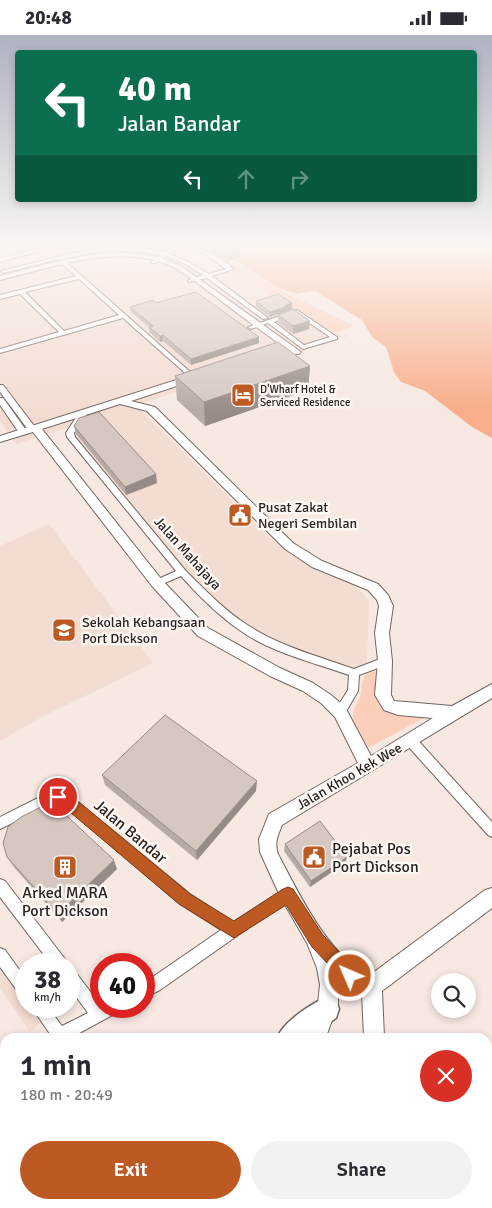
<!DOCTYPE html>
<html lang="en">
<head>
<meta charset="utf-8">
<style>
  :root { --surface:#fff; --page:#f2f2f3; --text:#2b2b33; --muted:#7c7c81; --accent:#bd5922 }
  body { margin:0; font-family:Signika,sans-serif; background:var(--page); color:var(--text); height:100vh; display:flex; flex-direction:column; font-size:19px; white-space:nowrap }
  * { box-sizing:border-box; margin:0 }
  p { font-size:16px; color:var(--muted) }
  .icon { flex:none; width:28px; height:28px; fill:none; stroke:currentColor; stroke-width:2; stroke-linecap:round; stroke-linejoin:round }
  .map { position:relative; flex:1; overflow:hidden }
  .drawer { position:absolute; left:0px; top:998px; width:492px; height:176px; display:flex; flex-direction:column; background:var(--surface); border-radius:15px 15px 0 0; box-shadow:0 2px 8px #0003 }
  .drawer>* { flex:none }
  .top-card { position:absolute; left:15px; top:15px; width:462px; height:152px; border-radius:5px; box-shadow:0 2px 8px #0003; background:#0b6e4f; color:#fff; overflow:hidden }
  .fabs { position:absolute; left:431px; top:938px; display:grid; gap:10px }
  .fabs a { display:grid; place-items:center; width:45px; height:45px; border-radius:50%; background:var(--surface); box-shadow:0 2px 8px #0003; font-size:25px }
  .speed { position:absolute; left:15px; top:918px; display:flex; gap:10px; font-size:25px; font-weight:700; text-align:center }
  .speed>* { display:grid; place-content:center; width:65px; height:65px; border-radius:50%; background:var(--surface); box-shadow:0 2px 8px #0003; line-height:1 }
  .speed small { font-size:12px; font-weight:400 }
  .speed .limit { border:8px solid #d22; background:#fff; color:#111 }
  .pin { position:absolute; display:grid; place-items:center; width:42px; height:42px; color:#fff; margin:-21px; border:2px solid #fff; border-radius:50%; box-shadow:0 1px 5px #0007 }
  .me { position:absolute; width:55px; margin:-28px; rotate:315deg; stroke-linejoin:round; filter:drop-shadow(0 0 4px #0008) }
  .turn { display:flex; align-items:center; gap:18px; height:105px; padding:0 20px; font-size:22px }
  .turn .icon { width:65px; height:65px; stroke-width:2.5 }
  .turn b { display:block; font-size:35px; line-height:42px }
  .lanes { display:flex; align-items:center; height:48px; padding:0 20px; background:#0003; justify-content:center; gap:25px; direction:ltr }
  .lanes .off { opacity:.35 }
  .round { display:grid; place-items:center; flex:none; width:52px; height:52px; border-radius:26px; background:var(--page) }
  .overview { display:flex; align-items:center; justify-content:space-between; height:85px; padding:0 20px }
  h1 { font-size:30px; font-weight:600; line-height:38px }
  .cta { display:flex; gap:10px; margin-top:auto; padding:10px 20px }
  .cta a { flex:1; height:58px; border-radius:30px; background:var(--accent); color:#fff; font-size:20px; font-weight:600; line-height:58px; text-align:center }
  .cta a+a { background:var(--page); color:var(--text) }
  .status { display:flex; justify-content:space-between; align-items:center; height:35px; padding:0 25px; background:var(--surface); direction:ltr }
  .status svg { height:14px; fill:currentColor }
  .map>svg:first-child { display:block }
</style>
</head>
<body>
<div class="status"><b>20:48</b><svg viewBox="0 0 49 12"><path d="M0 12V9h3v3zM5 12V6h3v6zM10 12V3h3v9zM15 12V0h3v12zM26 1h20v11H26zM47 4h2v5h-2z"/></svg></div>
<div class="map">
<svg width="492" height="1173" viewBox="0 0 492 1173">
  <rect width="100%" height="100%" fill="#f7e8e2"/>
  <g fill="#f3dcd2">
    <path d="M45 212H209L347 302 131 372 139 374 266 500 290 520 316 535 357 552 369 566 367 626 356 634 285 610 243 588 204 557 184 536 72 399 82 388 16 409 0 386V223Z"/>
    <path d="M49 489 153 628 44 681 0 706V511Z"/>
    <path d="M0 932 40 988 30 997 0 953Z"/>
  </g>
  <g fill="#fbcfba">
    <path d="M190 212H209L290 260 354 291 331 299 216 223Z"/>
    <path d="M374 636 378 639 383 672C396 683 410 682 426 682L368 713 364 711 353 684V677L361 659 362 648 366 639Z"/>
    <path d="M221 1169H378L376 1173H222Z"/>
  </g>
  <path fill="#f8ae8a" d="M218 212H492V403L472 392 425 356 401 347 394 337 386 312 372 302 362 285 315 256 297 259 279 253 237 227Z"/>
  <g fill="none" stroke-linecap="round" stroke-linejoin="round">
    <g stroke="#726560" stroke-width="2">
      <g id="minor">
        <path d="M45 212H55L0 227V223Z"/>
        <path d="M114 212 143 213 165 217 172 212H178L170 219 189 227 209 239 226 234 204 219 187 212C204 212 221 223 234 234L212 241 268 283 263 284 207 243 188 247V245L203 240 185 229 166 221 156 228H152V226L161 220C107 209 56 225 4 238L1 236 72 218Z"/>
        <path d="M62 227H66L196 342V344H192L123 283 0 318V314L59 297 20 259 0 264V260L76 241 62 229ZM79 244 119 280 64 296 25 257Z"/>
        <path d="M297 275 337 302V304L303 314 268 288 251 294 248 292ZM296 279 330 302 304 310 274 287Z"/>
        <path d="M0 350H3L35 392V396H29L0 357Z"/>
        <path d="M0 363H3L26 395V399H20L0 370Z"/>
        <path d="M79 378H85L86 380 74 398 75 402 185 535C203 553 224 575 246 589 278 611 318 621 354 634L385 622 389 623 390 626 389 629 359 640 358 656 344 680 340 682 336 680 334 677 348 655 349 640C312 627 269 617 238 594 217 579 198 560 181 541L160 550H154L152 548 154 546 176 536 67 402 66 398Z"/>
        <path d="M410 700 414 701 492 787V802L488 800 406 709 404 705 406 701Z"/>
        <path d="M58 756 73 763 190 859 233 887 288 852 293 854 295 859 293 864 251 891 160 955 144 963V948L221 895 180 869 65 771 58 768 45 772 0 794V782L38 763Z"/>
        <path d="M0 844 5 846 65 924 67 929H51L0 862Z"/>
        <path d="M0 913 5 915 26 944V963L21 961 0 932Z"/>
        <path d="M69 933 74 935 101 971H122L120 976 72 1002H52L31 971H47L62 991 88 978 69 952Z"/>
      </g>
    </g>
    <g stroke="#726560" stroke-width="2">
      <g id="tertiary">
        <path d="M120 217 159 222 181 231 301 317 299 319H293C267 300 241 281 216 262 198 249 179 232 158 226 105 212 51 233 0 245V241C40 231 79 219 120 217Z"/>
        <path d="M192 340 197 343 195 345 131 366 155 372 293 508 322 526 378 549 388 560 393 571 389 598 392 626 391 660 394 666 452 671 492 649V663L282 790C278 800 274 808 278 819 297 855 330 925 370 940L485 855 492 853V873L382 956 384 1002H364L362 958 350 952 338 943V968L326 1002H303L314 984 318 968 320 950 317 933 307 908 280 861 260 817 259 804 269 779 358 728 335 682 321 668 303 656 270 641 198 601 152 551 33 397 0 407V401ZM120 369 147 376 285 514 312 532 368 555 377 565 379 571 375 598 378 626 375 660 384 675 398 680 433 683 371 721 345 672 331 660 313 648 280 633 208 593 162 545 42 394Z"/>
      </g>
    </g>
    <g stroke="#726560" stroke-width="3">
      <g id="primary">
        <path d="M327 962 336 965 339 974 336 983 309 1002H278C282 988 312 968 327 962Z"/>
        <path d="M0 1013 5 1015V1047L0 1045Z"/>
        <path d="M102 1169H135L137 1173H104Z"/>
        <rect x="196" y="1169" width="28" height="4"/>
        <path d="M384 1169H412L413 1173H385Z"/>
      </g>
    </g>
    <use href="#minor" fill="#fff" fill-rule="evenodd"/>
    <use href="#tertiary" fill="#fff" fill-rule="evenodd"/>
    <use href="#primary" fill="#fff" fill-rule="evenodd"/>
  </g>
  <g fill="#b8aba6">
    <path d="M213 212H237L241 215V222L228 226 213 217Z"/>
    <path d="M256 266 292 274 270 282 256 272Z"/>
    <path d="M156 268 259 308 191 330 163 306 160 307 149 297V292L131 277 130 272Z"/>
    <path d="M278 280 309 294 293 299 278 288Z"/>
    <path d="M310 331 308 355 205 391 177 365 175 341Z"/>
    <path d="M74 391 157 448 126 460 76 399Z"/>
    <path d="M102 740 256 756 197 825 105 750Z"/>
    <path d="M285 809 345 828 310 852 284 816Z"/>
    <path d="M7 822 117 834 62 887 13 831Z"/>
  </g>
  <g fill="#968b87">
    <path d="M241 215V222L228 226 227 218Z"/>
    <path d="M292 268V274L270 282V277L284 271Z"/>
    <path d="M310 286 309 294 293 299V291Z"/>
    <path d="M163 300V306L160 307V301Z"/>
    <path d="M259 302V308L191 330V324Z"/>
    <path d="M310 331 308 355 205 391 204 367Z"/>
    <path d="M156 439 157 448 126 460 125 452Z"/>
    <path d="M257 746 256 756 197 825 196 816Z"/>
    <path d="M347 822 345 828 310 852 311 846Z"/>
    <path d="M114 825 117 834 62 887 58 879Z"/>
  </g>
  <g fill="#d6c7c1" stroke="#968b87">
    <path d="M218 212H237L241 215 227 218Z"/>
    <path d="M196 257 259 302 191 324 163 300 160 301 149 292 153 291 130 272 153 265 156 268Z"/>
    <path d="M278 259 292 268 284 271 285 272 270 277 256 266Z"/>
    <path d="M293 274 310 286 293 291 278 280Z"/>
    <path d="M278 307 310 331 204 367 175 341Z"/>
    <path d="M99 377 156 439 125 452 74 391 79 383Z"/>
    <path d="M165 680 257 746 196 816 102 740Z"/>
    <path d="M54 769 114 825 58 879 7 822 3 808 8 792 21 782 41 772Z"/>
    <path d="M320 786 347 822 311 846 285 809Z"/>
  </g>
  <linearGradient id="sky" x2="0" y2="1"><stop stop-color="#aeb2c2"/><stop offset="0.56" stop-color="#fbf5f2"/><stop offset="1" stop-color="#fbf5f2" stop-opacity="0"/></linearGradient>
  <rect width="492" height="377" fill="url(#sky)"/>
  <path fill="#bd5922" stroke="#7b3a16" d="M58 756 74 763 190 859 234 886 283 854 288 852 293 854 323 900 356 935 359 941 356 947 350 949 345 947 312 912 286 870 234 903 179 869 64 772 53 767 51 762 53 758Z"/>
  <defs>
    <g id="hotel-square" transform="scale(1.25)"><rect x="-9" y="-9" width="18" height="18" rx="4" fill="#bd5922" stroke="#fef8f5"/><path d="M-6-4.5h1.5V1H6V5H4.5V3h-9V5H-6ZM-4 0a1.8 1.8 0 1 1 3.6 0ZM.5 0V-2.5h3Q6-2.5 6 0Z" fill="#fff"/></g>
    <g id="civic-square" transform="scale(1.25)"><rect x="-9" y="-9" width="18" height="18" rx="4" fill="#bd5922" stroke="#fef8f5"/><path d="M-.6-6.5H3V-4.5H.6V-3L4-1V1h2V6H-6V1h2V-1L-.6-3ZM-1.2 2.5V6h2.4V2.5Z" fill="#fff"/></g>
    <g id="school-square" transform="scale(1.25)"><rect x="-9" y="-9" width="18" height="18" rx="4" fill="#bd5922" stroke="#fef8f5"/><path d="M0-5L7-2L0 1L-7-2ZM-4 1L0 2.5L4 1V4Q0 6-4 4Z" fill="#fff"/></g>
    <g id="building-square" transform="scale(1.25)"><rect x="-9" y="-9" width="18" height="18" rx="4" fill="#bd5922" stroke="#fef8f5"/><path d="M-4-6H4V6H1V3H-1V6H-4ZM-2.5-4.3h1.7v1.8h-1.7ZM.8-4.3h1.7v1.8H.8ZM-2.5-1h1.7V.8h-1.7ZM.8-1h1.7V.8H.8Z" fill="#fff"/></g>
  </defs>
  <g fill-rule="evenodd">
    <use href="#hotel-square" x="243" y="360"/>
    <use href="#civic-square" x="240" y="480"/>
    <use href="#school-square" x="64" y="595"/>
    <use href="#civic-square" x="314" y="822"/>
    <use href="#building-square" x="65" y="832"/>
  </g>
  <g text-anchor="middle" stroke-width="5" stroke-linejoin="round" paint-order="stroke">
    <g font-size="11" fill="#2a2422" stroke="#fef8f5" text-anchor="start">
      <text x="260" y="358">D'Wharf Hotel &amp;<tspan x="260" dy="13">Serviced Residence</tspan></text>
    </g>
    <g font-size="14" fill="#2a2422" stroke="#fef8f5" text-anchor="start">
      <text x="258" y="477">Pusat Zakat<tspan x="258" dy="16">Negeri Sembilan</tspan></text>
      <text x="82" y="592">Sekolah Kebangsaan<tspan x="82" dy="16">Port Dickson</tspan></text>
    </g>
    <g font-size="14" fill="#2a2422" stroke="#fef8f5">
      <text transform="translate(188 518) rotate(48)" y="5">Jalan Mahajaya</text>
      <text transform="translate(349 741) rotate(-30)" y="5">Jalan Khoo Kek Wee</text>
    </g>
    <g font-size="16" fill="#2a2422" stroke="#fef8f5">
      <text transform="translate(131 796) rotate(40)" y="6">Jalan Bandar</text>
    </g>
    <g font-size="16" fill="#2a2422" stroke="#fef8f5" text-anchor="start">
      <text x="332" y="819">Pejabat Pos<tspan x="332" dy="18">Port Dickson</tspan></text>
      <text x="65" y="863" text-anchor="middle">Arked MARA<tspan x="65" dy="18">Port Dickson</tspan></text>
    </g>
  </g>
</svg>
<div class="fabs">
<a><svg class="icon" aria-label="search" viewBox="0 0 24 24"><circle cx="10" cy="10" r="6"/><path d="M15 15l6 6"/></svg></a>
</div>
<div class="speed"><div>38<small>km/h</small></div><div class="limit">40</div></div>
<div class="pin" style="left:58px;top:762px;background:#d93025"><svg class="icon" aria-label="arrive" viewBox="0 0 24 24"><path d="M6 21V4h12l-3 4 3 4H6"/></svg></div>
<svg class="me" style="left:350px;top:941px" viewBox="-20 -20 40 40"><circle r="17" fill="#bd5922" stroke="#fff" stroke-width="3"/><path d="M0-11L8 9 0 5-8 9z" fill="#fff"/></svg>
<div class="top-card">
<div class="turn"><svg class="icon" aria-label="left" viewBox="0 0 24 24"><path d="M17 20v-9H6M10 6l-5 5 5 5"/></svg><div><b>40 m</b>Jalan Bandar</div></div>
<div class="lanes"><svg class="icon" aria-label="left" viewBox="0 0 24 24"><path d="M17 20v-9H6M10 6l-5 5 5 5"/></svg><svg class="icon off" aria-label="ahead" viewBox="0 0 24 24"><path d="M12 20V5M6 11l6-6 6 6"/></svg><svg class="icon off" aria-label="right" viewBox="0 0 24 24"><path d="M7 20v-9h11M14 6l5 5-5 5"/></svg></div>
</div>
<section class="drawer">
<div class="overview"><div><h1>1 min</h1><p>180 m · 20:49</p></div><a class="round" style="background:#d93025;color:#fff"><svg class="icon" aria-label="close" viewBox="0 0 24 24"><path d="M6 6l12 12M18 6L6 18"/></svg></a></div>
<div class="cta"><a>Exit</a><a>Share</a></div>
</section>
</div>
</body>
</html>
